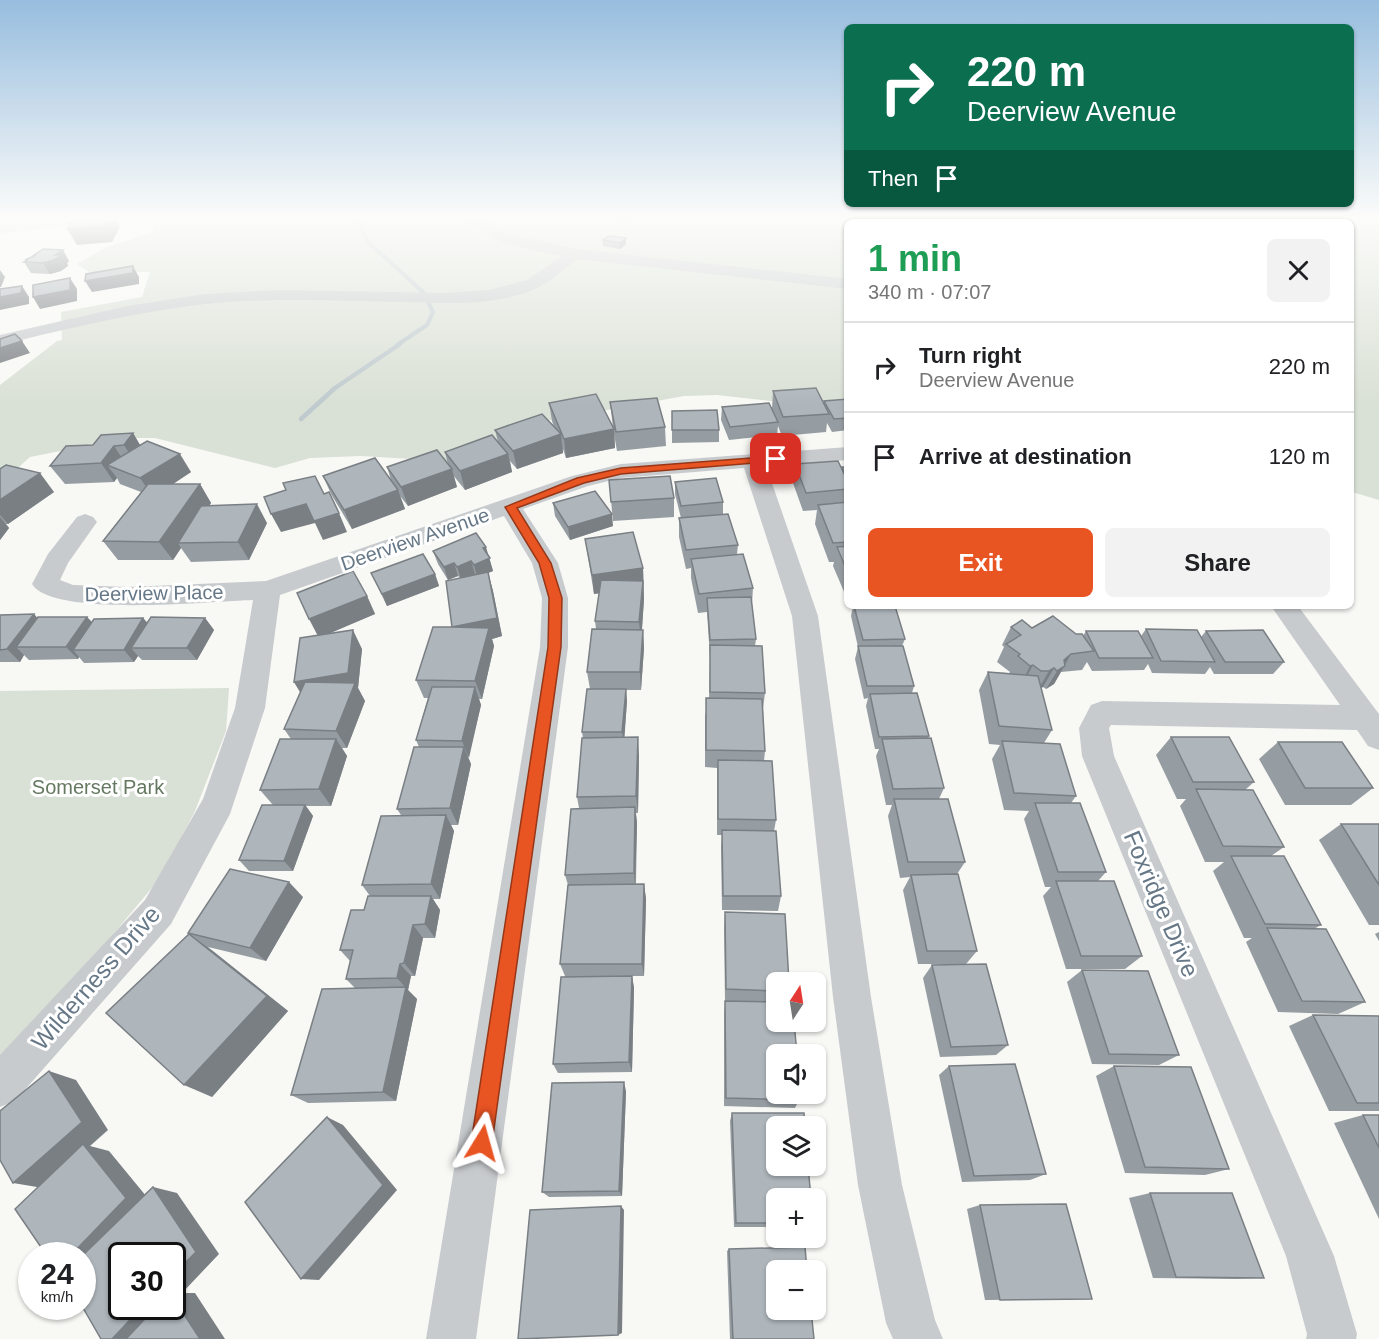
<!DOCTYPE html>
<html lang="en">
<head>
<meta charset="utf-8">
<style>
  :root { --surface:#fff; --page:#f2f2f2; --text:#202124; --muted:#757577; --line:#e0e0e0; --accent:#e95423 }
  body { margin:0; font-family:Arial,sans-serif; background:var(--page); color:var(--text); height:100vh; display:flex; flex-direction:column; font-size:22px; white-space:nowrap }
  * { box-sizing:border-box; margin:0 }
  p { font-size:20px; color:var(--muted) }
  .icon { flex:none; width:33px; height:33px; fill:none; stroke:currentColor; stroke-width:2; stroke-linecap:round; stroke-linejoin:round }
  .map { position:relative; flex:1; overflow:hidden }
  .drawer { position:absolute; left:844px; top:219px; width:510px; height:390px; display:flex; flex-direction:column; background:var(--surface); border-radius:9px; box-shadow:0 2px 4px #0004 }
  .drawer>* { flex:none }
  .banner { position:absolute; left:844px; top:24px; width:510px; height:183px; border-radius:9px; box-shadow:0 2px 4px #0004; background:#0b6e4f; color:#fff; overflow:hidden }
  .needle { width:39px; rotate:12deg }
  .buttons { position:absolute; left:766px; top:972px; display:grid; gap:12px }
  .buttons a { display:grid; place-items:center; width:60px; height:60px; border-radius:9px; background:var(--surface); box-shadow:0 2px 4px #0004; font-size:30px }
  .speed { position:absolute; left:18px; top:1242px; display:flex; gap:12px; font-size:30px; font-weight:700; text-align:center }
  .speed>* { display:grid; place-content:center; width:78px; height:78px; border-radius:50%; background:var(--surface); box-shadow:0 2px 4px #0004; line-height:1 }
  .speed small { font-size:15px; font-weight:400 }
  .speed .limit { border:3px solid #111; border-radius:9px; background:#fff; color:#111 }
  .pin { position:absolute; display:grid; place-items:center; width:51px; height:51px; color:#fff; margin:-26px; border-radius:12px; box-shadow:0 3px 9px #0006 }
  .me { position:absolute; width:66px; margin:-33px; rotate:8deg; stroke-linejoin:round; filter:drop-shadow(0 0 4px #0008) }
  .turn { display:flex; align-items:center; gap:21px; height:126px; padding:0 24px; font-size:27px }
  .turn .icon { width:78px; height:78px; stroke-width:2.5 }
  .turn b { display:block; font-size:42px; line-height:51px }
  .then { display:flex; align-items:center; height:57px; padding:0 24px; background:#0003; gap:12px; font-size:22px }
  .round { display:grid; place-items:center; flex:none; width:63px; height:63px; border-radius:9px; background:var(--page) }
  .headline { display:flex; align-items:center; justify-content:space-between; height:102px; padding:0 24px }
  h1 { font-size:36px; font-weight:800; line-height:45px; color:#1e9e55 }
  .button { display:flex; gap:12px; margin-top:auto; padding:12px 24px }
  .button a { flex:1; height:69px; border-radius:9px; background:var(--accent); color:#fff; font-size:24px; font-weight:800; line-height:69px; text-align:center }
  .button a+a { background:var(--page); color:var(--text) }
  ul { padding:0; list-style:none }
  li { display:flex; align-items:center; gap:18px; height:90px; padding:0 24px; border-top:2px solid var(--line) }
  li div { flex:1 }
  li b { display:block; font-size:22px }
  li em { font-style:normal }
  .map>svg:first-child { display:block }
</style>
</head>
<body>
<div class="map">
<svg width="1379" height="1339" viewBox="0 0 1379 1339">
  <rect width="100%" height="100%" fill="#f8f8f5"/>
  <g fill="#d9e0d5">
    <path d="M0 217H126L0 234Z"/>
    <path d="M136 217H1379V500L1352 492V222H848L847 398 798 404 717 395 684 396 541 422 500 435 489 453 466 462 360 456 310 458 275 468 155 438H126L30 457 0 484V385L57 341 62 340 61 312 142 297 150 272H89L77 264 107 247 151 233 155 224Z"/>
    <path d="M229 688 226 731 195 811 160 878 100 950 0 1057V691Z"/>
  </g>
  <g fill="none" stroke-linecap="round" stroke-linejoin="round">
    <path stroke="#bfcace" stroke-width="4" d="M357 217 369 243 423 292 433 312 427 325 397 345"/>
    <path stroke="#bfcace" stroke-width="4.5" d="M301 419 335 388 400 344"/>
    <g fill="#c8cbce" fill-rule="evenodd">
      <path d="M463 217H479L511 234 574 249 848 279V289L577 259C562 271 547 285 528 292 488 306 443 303 402 302 344 301 286 298 228 302 151 308 75 327 0 345V335L127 306 205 294 279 290 447 293 489 290 527 280 562 256C531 249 485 243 463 217Z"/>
      <path d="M848 447V460L766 466 818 616 871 997 902 1185 935 1320 943 1339H893L886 1323 858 1185 833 997 792 616 744 468 621 478 588 486 523 509 558 563 568 598V647L476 1339H426L540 647 542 598 532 563 504 516 280 595 265 708 230 814 171 924 15 1101 0 1107V1055L145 900 203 799 235 708 253 600C213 601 52 618 32 584L48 554 77 517 85 514 93 517 97 522 68 563 60 580 73 585 128 587 266 581 572 476 621 464Z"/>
      <path d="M1271 606H1298L1379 714V750L1368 746 1357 730 1111 725 1109 728 1114 756 1334 1256 1357 1334 1356 1339H1306L1307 1334 1286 1256 1082 756 1079 728 1091 705 1102 701 1340 705Z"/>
    </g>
  </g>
  <g fill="#969da2">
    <path d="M615 217H633L628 221 616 219Z"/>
    <path d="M626 238V244L620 249 603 246V240Z"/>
    <path d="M35 256 69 261 67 263 68 266 61 271 50 274 31 273 24 262 26 261 25 260Z"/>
    <path d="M773 391 824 403V401L848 399V430L832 432 827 423 826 432 782 436 778 426 777 435 729 440 721 420 722 407 772 408Z"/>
    <path d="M610 402 665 427 666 446 617 451 614 434 615 448 566 458 563 449V453L517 469 510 461 512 472 465 490 453 475 457 487 408 506 400 496 405 509 352 529 331 494 323 476 391 480 387 467 448 465 445 452 498 442 495 430 554 427 552 421 549 403 613 428Z"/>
    <path d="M672 411 719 430V442L672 443Z"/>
    <path d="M133 433 140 445 191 472 173 484H200L211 503 209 506 267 523 249 560 191 562 181 548 173 560H118L103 541 141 492 120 484 117 478 114 482 65 484 50 466 93 445Z"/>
    <path d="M795 464 842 469V467H848V601L833 566 834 562H829L815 524 817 510 803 511 793 483Z"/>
    <path d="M0 469 54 492 8 524H6L9 528 0 540Z"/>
    <path d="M609 480 674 498V517L613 521Z"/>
    <path d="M675 482 723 502V514L738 545 737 554 753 588 752 604 756 639 755 646 765 693 763 709 765 751 764 761 776 820 774 831 781 896 778 911 722 910 721 846 722 835H717V768L705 767V716L709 699 710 658 707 612 698 613 691 578V568L686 569 679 537V518H681L675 494Z"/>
    <path d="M553 503 613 526 570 540 555 516Z"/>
    <path d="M585 539 643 568 644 599 642 630H643L644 648 641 690H626L627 701 624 738 639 755 638 813H636L637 823 636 884H644L646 899 644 976H632L634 988 632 1072 558 1073 553 1064 565 976 560 964 568 885 565 875 579 808 577 797 583 738 582 732 590 689 587 672 596 629 595 621 599 593 594 594Z"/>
    <path d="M433 551 489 557 493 571 488 573 493 591 502 636 492 639 494 646 482 699H479L481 705 468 758 471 764 458 825H451L454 831 440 899H433L440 910 435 938H423L415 976H411L408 990 417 999 396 1101 308 1103 291 1095 355 988 346 979 350 961 340 950 364 910 370 896 362 885 401 815 397 809 419 747 416 740 428 698H424L416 680 452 627 460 578 458 576 448 580 438 564Z"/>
    <path d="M371 573 435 574 439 586 387 606Z"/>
    <path d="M367 596 375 614 327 634 362 649 358 688 365 701 347 748H342L347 756 331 806H306L313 816 293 871H249L239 860 273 805 260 790 291 739 284 729 300 692 294 682 318 636Z"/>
    <path d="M853 606H895L905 639 902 646 914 686 912 693 929 736 928 738 944 788 939 799 965 862 957 874 977 951 966 964H918L903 890 910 877 900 878 888 816 892 805H886L876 756 879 749H875L866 706 868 698 864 699 855 659 858 647 851 616Z"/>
    <path d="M34 614 38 619 87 617 92 622 143 618 148 623 205 618 214 630 197 660H142L138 656 134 662 84 663 79 657 78 659 29 660 24 655 20 662H0V615Z"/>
    <path d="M1011 627 1032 628 1076 634 1083 636 1086 631 1141 636 1146 629 1201 637 1206 631 1284 662 1273 674H1214L1210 667 1205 674 1152 673 1148 664 1144 670 1092 671 1087 662 1082 670 1061 672 1054 684 1046 689 1043 687 1041 688 1052 730 1044 743 1076 796 1071 803 1106 872 1098 881 1142 956 1125 969H1066L1043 896 1051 887H1045L1024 819 1029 811 1004 810 992 759 1000 745 989 744 979 690 988 672 1009 673 1010 672 997 662 1004 647 1002 645Z"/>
    <path d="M1171 737 1254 782 1245 790 1284 847 1271 856 1321 925 1314 929 1365 1002 1338 1014 1278 1012 1246 942 1252 938H1244L1213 871 1224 862H1205L1180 806 1186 799H1177L1156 755Z"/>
    <path d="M1278 742 1373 788 1351 805H1285L1259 759Z"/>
    <path d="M1341 824H1379V925H1369L1319 840Z"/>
    <path d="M303 897 266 961 208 947 288 1011 212 1097 189 934Z"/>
    <path d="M725 912 777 982V1022L799 1100 795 1108 724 1106V1013L725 1002 724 927Z"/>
    <path d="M1379 932V941L1375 934Z"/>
    <path d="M932 965 1008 1045 996 1055 940 1057 923 978Z"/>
    <path d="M1082 970 1179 1055 1159 1065 1092 1064 1067 982Z"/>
    <path d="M1313 1015 1379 1016V1111H1329L1289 1026Z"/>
    <path d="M949 1066 1046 1174 1030 1180 962 1182 939 1075Z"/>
    <path d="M1114 1066 1229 1169 1205 1175 1125 1173 1096 1076Z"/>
    <path d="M626 1091 622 1196 549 1197 542 1192Z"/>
    <path d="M732 1113 777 1198V1227H734L730 1121Z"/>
    <path d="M1363 1115H1379V1219L1334 1123Z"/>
    <path d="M1150 1193 1264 1278 1237 1279 1153 1278 1129 1198Z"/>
    <path d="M980 1205 1092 1299 985 1300 967 1209Z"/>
    <path d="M729 1249 814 1339H730L727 1251Z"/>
  </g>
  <g fill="#7a7f84">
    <path d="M109 217H115L120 227 112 242 77 245 67 229Z"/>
    <path d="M626 238V244L620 249V243Z"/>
    <path d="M63 250 69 261 67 263 68 266 61 271 50 274 43 263Z"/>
    <path d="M133 266 139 277V284L92 292 85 281Z"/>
    <path d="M0 270 5 277 1 287H0Z"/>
    <path d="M70 278 77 289V301L40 309 33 297Z"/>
    <path d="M22 286 29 297V304L0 310V297Z"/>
    <path d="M22 341 30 353 0 363V348Z"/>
    <path d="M614 429 615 448 566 458 564 439Z"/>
    <path d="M133 433 144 452 136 464 124 445Z"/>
    <path d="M561 434 563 453 517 469 513 451Z"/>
    <path d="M114 446 126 464 107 465 117 478 114 482 101 463Z"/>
    <path d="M180 454 191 472 153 497 140 478Z"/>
    <path d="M508 454 512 472 465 490 460 471Z"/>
    <path d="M452 469 457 487 408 506 401 487Z"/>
    <path d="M40 473 54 492 8 524 0 515V500Z"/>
    <path d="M200 484 211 503 184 543H178L181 548 173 560 159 542Z"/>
    <path d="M398 490 405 509 352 529 344 510Z"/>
    <path d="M257 504 267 523 249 560 238 542Z"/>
    <path d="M306 504 339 513 347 532 323 540 315 523 281 532 271 514Z"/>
    <path d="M612 514 613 526 570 540 568 527Z"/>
    <path d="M0 517 9 528 0 540Z"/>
    <path d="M486 547 493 571 488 573 493 591 502 636 492 639 494 646 482 699 475 681 452 627 477 577 474 565 483 548Z"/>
    <path d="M471 561 475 574 461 579 457 567Z"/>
    <path d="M454 563 458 576 448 580 444 567Z"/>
    <path d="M643 568 644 599 641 641 639 622 643 587 594 594 592 575Z"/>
    <path d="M435 574 439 586 387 606 382 594Z"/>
    <path d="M367 596 375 614 319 638 309 619Z"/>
    <path d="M34 614 45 627 16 647 24 655 20 662 7 649Z"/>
    <path d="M87 617 98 629 73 650 79 657 78 659 66 647Z"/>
    <path d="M143 618 153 630 131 648 138 656 134 662 124 650Z"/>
    <path d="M205 618 214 630 197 660 187 648Z"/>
    <path d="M353 630 362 649 358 688 365 701 347 748 336 731 305 700 294 682Z"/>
    <path d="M643 630 644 648 641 690 640 672Z"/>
    <path d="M1071 654 1054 684 1046 689 1064 660Z"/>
    <path d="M1033 665 1023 683 1021 684 1030 666Z"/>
    <path d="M1054 668 1043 687 1038 690 1049 671Z"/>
    <path d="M475 687 481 705 469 758 462 741Z"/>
    <path d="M626 689 627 701 624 744 622 732Z"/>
    <path d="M638 737 639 755 638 813 636 796Z"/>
    <path d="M336 739 347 756 331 806 319 789Z"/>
    <path d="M464 747 471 764 458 825 450 808Z"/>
    <path d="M305 805 313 816 293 871 284 861Z"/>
    <path d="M635 807 637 823 635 888 634 873Z"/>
    <path d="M446 815 454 831 440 899 431 884Z"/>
    <path d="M289 882 303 897 266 961 250 948Z"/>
    <path d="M644 884 646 899 644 976 642 964Z"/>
    <path d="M431 896 440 910 435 938 425 924Z"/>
    <path d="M413 925 423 938 415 976 404 963Z"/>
    <path d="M189 934 214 952 288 1011 212 1097 184 1085Z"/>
    <path d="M400 964 411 976 408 990 417 999 396 1101 383 1092 406 988 397 978Z"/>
    <path d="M632 976 634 988 632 1072 629 1062Z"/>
    <path d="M49 1071 76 1080 108 1130 90 1146 109 1151 151 1202 82 1256H70L43 1188 13 1183Z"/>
    <path d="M624 1082 626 1091 622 1196 619 1191Z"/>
    <path d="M327 1117 343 1125 397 1190 319 1280 301 1279Z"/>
    <path d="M153 1187 177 1193 219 1254 182 1293H195L225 1339H200L172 1303V1276Z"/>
    <path d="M621 1206 624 1210 622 1333 618 1335Z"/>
    <path d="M143 1306H169L139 1339H112Z"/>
  </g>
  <g fill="#aeb6bc" stroke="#7a7f84" stroke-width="1.5">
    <path d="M76 217H109L103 226 67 229Z"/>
    <path d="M609 236 626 238 620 243 603 240Z"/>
    <path d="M43 249 63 250 55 255H62L54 260 43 263 24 262 28 260H25L36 255H34Z"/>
    <path d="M133 266V273L85 281 86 274Z"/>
    <path d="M70 278V290L33 297V285Z"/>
    <path d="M22 286 21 293 0 297V289Z"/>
    <path d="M15 334 22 341 0 348V339Z"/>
    <path d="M816 388 829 414 783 417 773 391Z"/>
    <path d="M596 394 614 429 564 439 549 403Z"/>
    <path d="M657 398 665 427 616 432 610 402Z"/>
    <path d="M848 399V418L834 419 824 401Z"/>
    <path d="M769 403 778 422 730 427 722 407Z"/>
    <path d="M717 410 719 430H672V411Z"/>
    <path d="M542 414 561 434 513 451 495 430Z"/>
    <path d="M133 433 124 445 114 446 101 463 50 466 66 446 93 445 101 435Z"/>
    <path d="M492 435 508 454 460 471 445 452Z"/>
    <path d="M147 441 180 454 140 478 107 465Z"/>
    <path d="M437 450 452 469 401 487 387 467Z"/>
    <path d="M375 458 398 490 344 510 323 476Z"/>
    <path d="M838 461 848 482V489L806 493 795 464Z"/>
    <path d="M6 465 40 473 0 500V469Z"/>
    <path d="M842 467H848V478Z"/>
    <path d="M315 476 324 494 329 492 339 513 314 521 306 504 271 514 264 497 286 490 283 483Z"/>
    <path d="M670 476 674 498 611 502 609 480Z"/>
    <path d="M716 478 723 502 681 506 675 482Z"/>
    <path d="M148 484H200L159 542 103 541Z"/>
    <path d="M595 491 612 514 568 527 553 503Z"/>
    <path d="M848 502V542L833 543 818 505Z"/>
    <path d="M257 504 238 542 178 543 201 506Z"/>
    <path d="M728 514 738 545 686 550 679 518Z"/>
    <path d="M633 532 643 568 592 575 585 539Z"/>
    <path d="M476 533 486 547 483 548 490 558 474 565 471 561 457 567 454 563 444 567 433 551Z"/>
    <path d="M848 546V573L837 547Z"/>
    <path d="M423 554 435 574 382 594 371 573Z"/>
    <path d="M743 554 753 588 699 594 691 559Z"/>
    <path d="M353 571 367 596 309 619 297 593Z"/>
    <path d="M488 572 497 618 452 627 489 628 475 681 416 680 433 627H452L446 581Z"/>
    <path d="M601 580 643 581 639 622 595 621Z"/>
    <path d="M751 597 756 639 710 640 707 598Z"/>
    <path d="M854 606H895L905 639 863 640Z"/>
    <path d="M34 614 7 649 0 650V615Z"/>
    <path d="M1053 616 1076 634H1082L1094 651 1071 654 1064 660 1065 666 1057 671 1054 668 1049 671H1041L1033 665 1030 666 1018 656 1020 654 1006 644 1021 635 1011 627 1022 620 1032 628Z"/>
    <path d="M38 617H87L66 647H16Z"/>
    <path d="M151 617 205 618 187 648H131Z"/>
    <path d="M143 618 124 650H73L94 619Z"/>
    <path d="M592 629 643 630 640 672H587Z"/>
    <path d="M1146 629 1197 630 1215 662 1161 661Z"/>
    <path d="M353 630 348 673 294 682 300 638Z"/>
    <path d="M1263 630 1284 662H1225L1206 631Z"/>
    <path d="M1086 631H1138L1153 658H1099Z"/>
    <path d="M710 645 762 646 765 693 710 692Z"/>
    <path d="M858 646H903L914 686H867Z"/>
    <path d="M988 672 1038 676 1052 730 999 726Z"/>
    <path d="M305 682 355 683 336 731 284 729Z"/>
    <path d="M432 687H475L462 741 416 740Z"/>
    <path d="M587 689H626L622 732H582Z"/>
    <path d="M917 693 929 736 879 737 870 694Z"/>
    <path d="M706 698 762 699 765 751 706 750Z"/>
    <path d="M638 737 636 796 577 797 582 738Z"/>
    <path d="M1171 737H1229L1254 782H1193Z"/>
    <path d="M931 738 944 788 893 789 882 739Z"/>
    <path d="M280 739H336L319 789 260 790Z"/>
    <path d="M1002 741 1060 744 1076 796 1014 793Z"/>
    <path d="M1278 742H1342L1373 788H1305Z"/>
    <path d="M414 747H464L450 808 397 809Z"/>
    <path d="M718 760 772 761 776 820 718 819Z"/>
    <path d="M1196 789 1253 790 1284 847 1223 846Z"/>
    <path d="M894 799H948L965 862H908Z"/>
    <path d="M1035 803H1080L1106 872H1058Z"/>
    <path d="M262 805H305L284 861 239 860Z"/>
    <path d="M635 807 634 873 565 875 571 809Z"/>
    <path d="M446 815 431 884 362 885 381 816Z"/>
    <path d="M1341 824H1379V885Z"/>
    <path d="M722 830 776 831 781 896H723Z"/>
    <path d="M1231 856H1284L1321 925 1265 924Z"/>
    <path d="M230 869 289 882 250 948 188 933Z"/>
    <path d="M958 874 977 951H927L911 875Z"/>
    <path d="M1056 881H1114L1142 956H1081Z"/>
    <path d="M644 884 642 964H560L568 885Z"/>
    <path d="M368 896H431L425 924 413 925 404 963 400 964 397 978 346 979 353 950H340L351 910H364Z"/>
    <path d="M725 912 785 914 789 982H777V991L726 989Z"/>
    <path d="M1267 928 1326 929 1365 1002 1302 1001Z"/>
    <path d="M189 934 267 996 184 1085 106 1013Z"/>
    <path d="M986 964 1008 1045 951 1047 932 965Z"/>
    <path d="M1082 970 1148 971 1179 1055 1109 1054Z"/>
    <path d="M632 976 629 1062 553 1064 561 977Z"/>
    <path d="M406 987 383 1092 291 1095 322 989Z"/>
    <path d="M725 1001 777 1002V1022H794L797 1054H777V1094H799V1100L726 1098Z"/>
    <path d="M1313 1015 1379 1016V1103H1357Z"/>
    <path d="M1015 1064 1046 1174 974 1176 949 1066Z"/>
    <path d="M1114 1066 1191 1067 1229 1169 1145 1167Z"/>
    <path d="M49 1071 82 1122 13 1183 0 1160V1111Z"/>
    <path d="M624 1082 619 1191 542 1192 552 1083Z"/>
    <path d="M732 1113H804L805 1126H777V1166H808L811 1198H777V1223H736Z"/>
    <path d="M1363 1115H1379V1148Z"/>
    <path d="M327 1117 383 1185 301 1279 245 1202Z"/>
    <path d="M83 1144 126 1198 70 1256H47L15 1209Z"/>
    <path d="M153 1187 196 1252 172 1276V1256H122V1306H143L112 1339H101L82 1306V1256Z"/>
    <path d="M1150 1193H1232L1264 1278 1176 1277Z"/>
    <path d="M1066 1204 1092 1299 1000 1300 980 1205Z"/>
    <path d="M621 1206 618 1335 518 1339 530 1210Z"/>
    <path d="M805 1247 807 1270H777V1310H811L814 1339H733L729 1249Z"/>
    <path d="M172 1296 200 1339H126L157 1306H172Z"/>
  </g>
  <linearGradient id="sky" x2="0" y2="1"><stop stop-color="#97bdde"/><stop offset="0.54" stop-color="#fcfcfa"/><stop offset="1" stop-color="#fcfcfa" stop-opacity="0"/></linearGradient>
  <rect width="1379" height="404" fill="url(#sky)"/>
  <path fill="#e95423" stroke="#973717" stroke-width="1.5" d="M776 456 780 457V461L621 474 584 483 517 508 551 563 562 598 561 647 492 1143 489 1150 482 1153 474 1150 471 1143 548 647 549 598 539 563 505 507 577 478 621 468Z"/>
  <g text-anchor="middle" stroke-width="6" stroke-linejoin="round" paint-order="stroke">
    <g font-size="20" fill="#667887" stroke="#fff">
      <text transform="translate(415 539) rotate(-19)" y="7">Deerview Avenue</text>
      <text transform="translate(154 593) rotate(-1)" y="7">Deerview Place</text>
    </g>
    <g font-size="20" fill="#657961" stroke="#fff">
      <text x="98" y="794">Somerset Park</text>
    </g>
    <g font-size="24" fill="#667887" stroke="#fff">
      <text transform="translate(1161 904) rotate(67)" y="8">Foxridge Drive</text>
      <text transform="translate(96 978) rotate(-49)" y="8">Wilderness Drive</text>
    </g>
  </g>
</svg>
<div class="buttons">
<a><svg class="needle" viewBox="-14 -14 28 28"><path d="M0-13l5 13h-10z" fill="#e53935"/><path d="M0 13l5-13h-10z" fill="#757577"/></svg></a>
<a><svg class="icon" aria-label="sound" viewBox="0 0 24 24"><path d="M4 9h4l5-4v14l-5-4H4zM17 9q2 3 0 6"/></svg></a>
<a><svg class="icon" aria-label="layers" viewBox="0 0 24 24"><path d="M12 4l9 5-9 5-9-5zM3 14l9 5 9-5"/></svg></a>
<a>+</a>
<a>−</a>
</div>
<div class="speed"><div>24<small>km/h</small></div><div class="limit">30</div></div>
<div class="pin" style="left:776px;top:459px;background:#d93025"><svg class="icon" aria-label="arrive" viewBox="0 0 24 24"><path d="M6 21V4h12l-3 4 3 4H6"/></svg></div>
<svg class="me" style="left:482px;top:1143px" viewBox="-20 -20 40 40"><path d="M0-17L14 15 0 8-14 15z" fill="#e95423" stroke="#fff" stroke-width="4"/></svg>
<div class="banner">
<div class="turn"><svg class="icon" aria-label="right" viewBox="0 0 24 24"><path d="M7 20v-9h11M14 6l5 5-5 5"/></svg><div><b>220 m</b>Deerview Avenue</div></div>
<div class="then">Then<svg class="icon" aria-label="arrive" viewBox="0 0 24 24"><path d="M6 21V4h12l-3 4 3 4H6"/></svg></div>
</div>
<section class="drawer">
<div class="headline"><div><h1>1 min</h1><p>340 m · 07:07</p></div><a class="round"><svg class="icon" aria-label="close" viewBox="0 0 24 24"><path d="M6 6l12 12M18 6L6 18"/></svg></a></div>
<ul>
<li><svg class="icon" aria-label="right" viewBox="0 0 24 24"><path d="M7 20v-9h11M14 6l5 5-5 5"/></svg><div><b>Turn right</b><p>Deerview Avenue</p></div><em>220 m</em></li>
<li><svg class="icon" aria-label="arrive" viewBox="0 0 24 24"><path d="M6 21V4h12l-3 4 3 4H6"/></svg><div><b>Arrive at destination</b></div><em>120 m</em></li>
</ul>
<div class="button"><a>Exit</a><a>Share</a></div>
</section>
</div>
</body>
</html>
